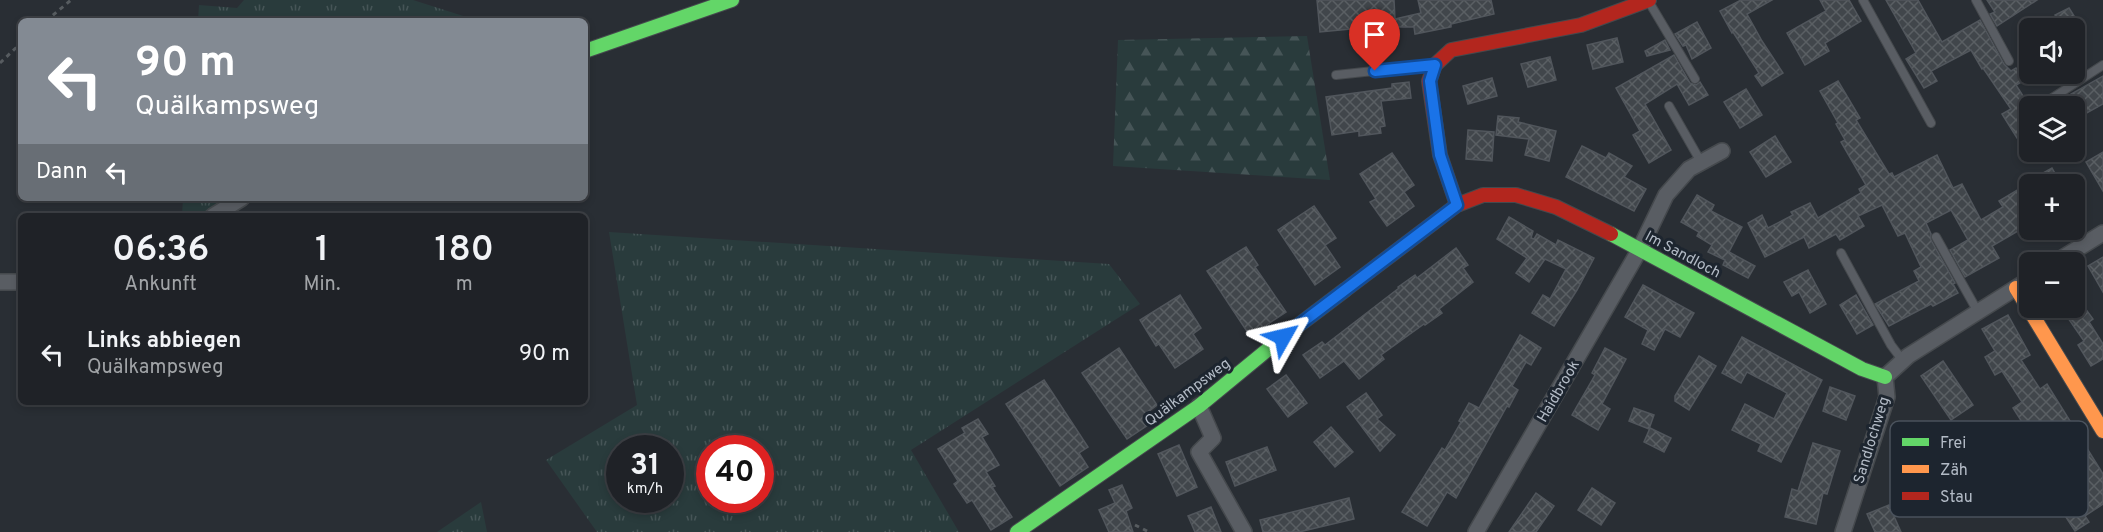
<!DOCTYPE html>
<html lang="de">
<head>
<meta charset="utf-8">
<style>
  :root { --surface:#1f2227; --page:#272a2f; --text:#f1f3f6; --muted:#a1a4a7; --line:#3c3f44 }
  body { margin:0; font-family:Overpass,sans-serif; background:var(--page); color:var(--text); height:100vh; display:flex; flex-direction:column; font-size:22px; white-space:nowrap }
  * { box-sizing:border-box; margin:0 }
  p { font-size:20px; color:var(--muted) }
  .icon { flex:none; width:33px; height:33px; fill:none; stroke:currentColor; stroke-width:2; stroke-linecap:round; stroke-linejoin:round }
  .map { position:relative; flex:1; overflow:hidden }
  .side { position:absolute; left:18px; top:213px; width:570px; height:192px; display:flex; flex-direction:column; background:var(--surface); border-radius:9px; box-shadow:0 3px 9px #0003,0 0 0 2px var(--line) }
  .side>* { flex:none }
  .top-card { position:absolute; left:18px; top:18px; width:570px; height:183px; border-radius:9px; box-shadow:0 3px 9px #0003,0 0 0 2px var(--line); background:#838a93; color:#fff; overflow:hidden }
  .controls { position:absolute; left:2019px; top:18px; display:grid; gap:12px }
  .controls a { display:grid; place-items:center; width:66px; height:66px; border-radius:9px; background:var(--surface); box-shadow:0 3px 9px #0003,0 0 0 2px var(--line); font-size:30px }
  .speed { position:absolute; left:606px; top:435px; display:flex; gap:12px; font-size:30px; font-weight:700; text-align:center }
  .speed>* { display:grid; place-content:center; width:78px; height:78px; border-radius:50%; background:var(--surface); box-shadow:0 3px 9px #0003,0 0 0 2px var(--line); line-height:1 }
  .speed small { font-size:15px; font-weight:400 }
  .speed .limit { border:9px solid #d22; background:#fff; color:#111 }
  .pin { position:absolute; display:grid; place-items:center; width:51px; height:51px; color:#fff; margin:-62px -26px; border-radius:50% 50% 50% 0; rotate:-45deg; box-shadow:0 0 6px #0007 }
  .pin .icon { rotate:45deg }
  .me { position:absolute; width:66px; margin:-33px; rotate:53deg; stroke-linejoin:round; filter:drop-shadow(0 0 4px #0008) }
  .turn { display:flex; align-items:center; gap:21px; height:126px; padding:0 18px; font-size:27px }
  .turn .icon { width:78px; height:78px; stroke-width:2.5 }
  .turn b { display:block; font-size:42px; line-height:51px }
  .then { display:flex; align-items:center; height:57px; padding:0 18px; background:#0003; gap:12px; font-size:22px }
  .eta { display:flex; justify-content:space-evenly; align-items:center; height:102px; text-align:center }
  .eta b { font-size:36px; font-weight:600; line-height:42px }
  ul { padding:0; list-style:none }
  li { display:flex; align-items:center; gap:18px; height:78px; padding:0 18px }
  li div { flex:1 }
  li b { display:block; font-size:22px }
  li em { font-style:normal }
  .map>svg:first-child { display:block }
</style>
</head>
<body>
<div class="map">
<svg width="2103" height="532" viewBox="0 0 2103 532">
  <defs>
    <pattern id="grass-tufts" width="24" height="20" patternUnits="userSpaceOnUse" patternTransform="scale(1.5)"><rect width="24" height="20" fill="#293b3c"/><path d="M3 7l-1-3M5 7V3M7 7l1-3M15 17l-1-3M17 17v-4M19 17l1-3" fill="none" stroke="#465557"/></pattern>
    <pattern id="forest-firs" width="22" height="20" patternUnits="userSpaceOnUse" patternTransform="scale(1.5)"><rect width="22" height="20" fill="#293b3c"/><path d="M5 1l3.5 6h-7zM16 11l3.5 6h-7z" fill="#465557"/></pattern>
    <pattern id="building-cross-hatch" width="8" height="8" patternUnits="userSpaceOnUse" patternTransform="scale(1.5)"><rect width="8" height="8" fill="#41464b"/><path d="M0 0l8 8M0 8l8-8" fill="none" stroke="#5a5f63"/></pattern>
  </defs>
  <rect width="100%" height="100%" fill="#292e34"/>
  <g fill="url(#grass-tufts)" fill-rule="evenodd">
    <path d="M244 0H413L479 21H198L199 5 237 8Z"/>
    <path d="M183 198H232L203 216H182Z"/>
    <path d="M609 232 1109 264 1140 304 911 450 959 532H597L546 460 637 405ZM620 448H670V500H620ZM710 448H760V500H710Z"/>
    <path d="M481 502 487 532H437Z"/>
  </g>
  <path fill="url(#forest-firs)" d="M1307 36 1330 180 1113 166 1118 40Z"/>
  <g fill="url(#building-cross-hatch)" stroke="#51565c" stroke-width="1.5">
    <path d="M1317 0H1394L1395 19 1421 13 1418 0H1491L1494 14 1451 24V27L1415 34 1414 27H1372L1320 32Z"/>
    <path d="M1741 0H1772L1747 14 1762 41 1783 73 1762 86 1755 76 1759 73 1733 32 1732 33 1720 11Z"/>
    <path d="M1820 0H1849L1861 21 1825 43 1829 51 1805 65 1787 33 1826 11Z"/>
    <path d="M1886 0H1918L1942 42 1980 20 2004 64 2011 71 2016 68 2025 80 2016 85 2030 107V130L2017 138 2002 114 2011 109 1983 68 1982 69 1971 50 1931 71 1937 81 1924 88 1906 59 1916 53Z"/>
    <path d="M1987 0H2037L1997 26 1990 14 1995 12Z"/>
    <path d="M2069 8 2079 24 2071 28H2063L2055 15Z"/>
    <path d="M1697 22 1711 48 1692 59 1686 45 1683 46 1675 34Z"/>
    <path d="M1617 38 1623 62 1593 69 1587 45Z"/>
    <path d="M1665 40 1670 50 1647 56 1645 51Z"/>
    <path d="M1674 55 1690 83 1696 85 1700 82 1708 95 1689 105 1677 84 1645 104 1671 150 1649 163 1633 135 1640 131 1616 88Z"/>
    <path d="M1550 57 1556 80 1528 87 1521 64Z"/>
    <path d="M2103 76V104L2074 120V106H2050Z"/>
    <path d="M1492 78 1497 96 1468 104 1463 86Z"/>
    <path d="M1838 81 1860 118 1856 120 1889 174 1892 173 1894 177 1937 155 1953 188 1962 184 1981 220 2003 207 1999 201 2019 189 2030 208V224L1992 246 1999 258 1965 277 1950 250 1968 240 1951 210 1926 223 1931 234V240L1955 283 1953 284 1958 293 1933 306 1931 304 1889 326 1875 304 1919 281 1914 271 1921 267 1905 233 1898 236 1882 205 1858 216 1864 226 1840 240 1836 234 1809 248 1804 237 1765 257 1748 223 1762 215 1768 228 1793 215 1791 212 1810 203 1818 218 1861 193 1859 189 1866 185 1841 142 1845 140 1836 124 1838 123 1820 91Z"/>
    <path d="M1409 82 1411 98 1381 101 1385 126 1380 127 1381 133 1359 136V131L1332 135 1326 97 1392 88V84Z"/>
    <path d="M1746 89 1762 115 1740 128 1724 102Z"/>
    <path d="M1498 116 1519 118 1518 122 1556 131 1549 161 1525 155 1529 139 1496 135Z"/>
    <path d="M1468 130 1494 132 1492 161 1466 159Z"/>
    <path d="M1775 136 1791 162 1766 177 1750 152Z"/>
    <path d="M1582 146 1606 158 1609 153 1632 166 1624 177 1646 189 1634 211 1566 177Z"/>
    <path d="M2103 152V191L2086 162Z"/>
    <path d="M1392 153 1414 185 1404 192 1414 206 1387 226 1370 202 1376 199 1360 174Z"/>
    <path d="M2052 168 2061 184H2023Z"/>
    <path d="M1697 195 1714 205 1711 211 1742 227 1729 252 1755 266 1748 278 1723 265 1725 260 1708 252 1712 245 1697 236 1699 232 1681 222Z"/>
    <path d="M1314 206 1336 238 1325 245 1340 267 1315 285 1278 230Z"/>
    <path d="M1509 217 1533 231 1531 238 1534 239 1537 234 1556 245 1558 240 1594 258 1577 290 1554 326 1532 313 1543 295 1550 299 1566 269 1545 259 1529 282 1516 273 1527 258 1497 239Z"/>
    <path d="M1246 247 1258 265 1255 267 1286 312 1250 336 1207 271Z"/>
    <path d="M1456 248 1468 265 1463 268 1473 282 1439 309 1442 313 1425 325 1424 324 1381 355 1384 359 1359 379 1344 361 1320 378 1303 355 1322 342 1325 345 1399 288 1398 287 1415 275 1417 278Z"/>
    <path d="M2103 257V292L2088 266Z"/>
    <path d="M1808 270 1826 304 1810 313 1799 292 1792 296 1784 282Z"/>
    <path d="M1643 285 1694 313 1680 337 1665 329 1654 350 1642 344 1648 330 1625 317Z"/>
    <path d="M2074 293 2093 319 2089 322 2103 344V359L2091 366 2078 345 2084 341 2061 308H2074Z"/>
    <path d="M1180 295 1201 328 1193 334 1203 349 1175 368 1159 344 1156 346 1140 320Z"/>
    <path d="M1856 295 1873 325 1857 334 1840 305Z"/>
    <path d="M2008 315 2030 355 2021 360 2040 389 2047 384 2103 474V504L2085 516 2089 522 2075 531 2060 508 2086 491 2057 446 2043 455 2013 408 2022 402 2002 371 1995 375 1985 357 1995 351 1982 329Z"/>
    <path d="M1520 335 1541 348 1531 365 1526 362 1512 386 1518 390 1509 407 1507 406 1456 498 1447 492 1427 526 1402 512 1442 448 1445 450 1461 422 1459 421 1469 403 1479 408Z"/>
    <path d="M1742 337 1822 380 1781 462 1758 451 1761 444 1732 430 1745 404 1774 419 1787 393 1747 372 1741 383 1722 373Z"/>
    <path d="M1119 348 1157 405 1148 412 1154 421 1127 439 1082 373Z"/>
    <path d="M1605 348 1626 359 1602 404 1610 409 1598 430 1572 415 1595 375 1592 373Z"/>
    <path d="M1699 356 1716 366 1689 410 1675 401V396Z"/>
    <path d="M1943 361 1973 405 1951 420 1921 376Z"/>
    <path d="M1286 375 1307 403 1288 417 1267 389Z"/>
    <path d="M1044 380 1088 447 1079 453 1088 467 1060 486 1006 404Z"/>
    <path d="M1830 387 1855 396 1846 420 1823 411Z"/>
    <path d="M1366 393 1382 415 1377 419 1395 435 1380 451 1347 407Z"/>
    <path d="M1634 408 1654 415 1649 429 1629 421Z"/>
    <path d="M978 419 988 434 982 437 999 465 986 472 995 486 992 487 1012 517 991 530 972 500 967 503 954 484 958 481 938 449 965 433 962 428Z"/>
    <path d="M1331 427 1353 452 1335 467 1314 442Z"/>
    <path d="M1650 428 1671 438 1664 452 1644 442Z"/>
    <path d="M1813 443 1840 451 1827 494 1823 493 1816 524 1785 517 1792 489 1798 491Z"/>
    <path d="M1179 445 1197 487 1177 496 1158 454Z"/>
    <path d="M1267 447 1276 470 1235 486 1226 462Z"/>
    <path d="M1122 485 1132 508 1126 511 1133 532H1109L1099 510 1115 503 1109 490Z"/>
    <path d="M1592 488 1615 503 1601 525 1578 510Z"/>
    <path d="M1536 493 1554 506 1536 532H1509Z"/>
    <path d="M1349 498 1354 519 1299 532H1263L1260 520Z"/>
    <path d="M1889 505 1901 532H1875L1867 514Z"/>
    <path d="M1211 507 1221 532H1195L1188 516Z"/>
  </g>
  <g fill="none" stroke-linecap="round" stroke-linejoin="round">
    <g stroke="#45494d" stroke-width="10">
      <g id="lane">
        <path d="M1863 0 1931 123"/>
        <path d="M1976 0 2009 61"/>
        <path d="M1649 2 1695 79"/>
        <path d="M1336 75 1430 65"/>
        <path d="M2043 104 2103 65"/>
        <path d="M1669 106 1701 162"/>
        <path d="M1936 237 1978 312"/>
        <path d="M1841 253 1891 345 1903 361"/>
      </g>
    </g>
    <g stroke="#45494d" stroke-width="18">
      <g id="street">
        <path d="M213 216 242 198"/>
        <path d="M2056 262 2103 233"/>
        <path d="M0 282H21"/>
        <path d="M1199 406 1213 438 1199 452 1244 532"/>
        <path d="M1476 532 1640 249 1666 195 1689 169 1722 151"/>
        <path d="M1843 532 1887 397 1885 377 1908 356 2030 279"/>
      </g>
    </g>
    <g stroke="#45494d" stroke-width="16">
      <g id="fast">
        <path d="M585 51 732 0"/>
        <path d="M1611 234 1862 369 1885 377"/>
        <path d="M1017 532 1199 406 1283 337 1345 290"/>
      </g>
    </g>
    <g stroke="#45494d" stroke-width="16">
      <path id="slow" d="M2016 288 2103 431"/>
    </g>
    <g stroke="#45494d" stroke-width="16">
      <g id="jam">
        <path d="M1457 205 1440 155 1429 81 1435 65 1451 50 1581 25 1649 0"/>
        <path d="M1345 290 1457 205 1483 195H1516L1556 207 1611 234"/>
      </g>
    </g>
    <g stroke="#575c60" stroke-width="3" stroke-dasharray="4.5 4.5" stroke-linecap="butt">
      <path d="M46 21 71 0"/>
      <path d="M0 63 21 43"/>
      <path d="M1135 525 1149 532"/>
    </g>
    <use href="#lane" stroke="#595d63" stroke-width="8"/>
    <use href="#street" stroke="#595d63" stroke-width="15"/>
    <use href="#fast" stroke="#63d668" stroke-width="14"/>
    <use href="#slow" stroke="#ff974d" stroke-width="14"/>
    <use href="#jam" stroke="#b3261e" stroke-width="14"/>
  </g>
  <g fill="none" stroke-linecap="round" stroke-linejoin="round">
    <g stroke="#114b97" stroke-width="15">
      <path id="route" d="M1283 337 1457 205 1440 155 1430 81 1435 65 1375 71"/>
    </g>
    <use href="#route" stroke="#1a73e8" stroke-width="10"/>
  </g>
  <g text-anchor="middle" stroke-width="6" stroke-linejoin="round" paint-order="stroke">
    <g font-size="15" fill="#b3bbc6" stroke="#1d252f">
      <text transform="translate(1683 254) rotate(28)" y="5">Im Sandloch</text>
      <text transform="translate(1558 391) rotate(-60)" y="5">Haidbrook</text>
      <text transform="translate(1187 392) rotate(-37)" y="5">Quälkampsweg</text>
      <text transform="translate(1871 440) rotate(-73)" y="5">Sandlochweg</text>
    </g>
  </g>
  <rect x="1890" y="421" width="198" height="96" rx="9" fill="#1d252f" stroke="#4a525c" stroke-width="1.5"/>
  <rect x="1902" y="438" width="27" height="8" fill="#63d668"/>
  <rect x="1902" y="465" width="27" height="8" fill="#ff974d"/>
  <rect x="1902" y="492" width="27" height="8" fill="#b3261e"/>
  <g font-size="16" fill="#b3bbc6">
    <text x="1940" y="448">Frei</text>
    <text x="1940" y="475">Zäh</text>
    <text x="1940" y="502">Stau</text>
  </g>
</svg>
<div class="controls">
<a><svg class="icon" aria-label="sound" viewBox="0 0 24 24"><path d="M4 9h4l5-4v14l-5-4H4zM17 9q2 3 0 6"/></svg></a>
<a><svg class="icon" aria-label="layers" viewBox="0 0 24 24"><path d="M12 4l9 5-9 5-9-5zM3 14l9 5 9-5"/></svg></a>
<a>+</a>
<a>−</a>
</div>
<div class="speed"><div>31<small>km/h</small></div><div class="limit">40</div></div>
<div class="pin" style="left:1375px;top:71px;background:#d93025"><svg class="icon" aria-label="arrive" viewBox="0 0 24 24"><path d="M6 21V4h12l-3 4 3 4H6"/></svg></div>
<svg class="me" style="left:1283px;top:337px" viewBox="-20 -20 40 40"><path d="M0-17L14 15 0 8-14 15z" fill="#1a73e8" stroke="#fff" stroke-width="4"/></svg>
<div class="top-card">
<div class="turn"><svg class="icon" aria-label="left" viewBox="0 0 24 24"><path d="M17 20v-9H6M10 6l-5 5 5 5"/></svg><div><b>90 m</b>Quälkampsweg</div></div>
<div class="then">Dann<svg class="icon" aria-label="left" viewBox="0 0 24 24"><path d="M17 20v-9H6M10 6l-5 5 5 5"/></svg></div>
</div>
<section class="side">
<div class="eta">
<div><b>06:36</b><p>Ankunft</p></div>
<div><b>1</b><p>Min.</p></div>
<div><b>180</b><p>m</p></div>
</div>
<ul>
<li><svg class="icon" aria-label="left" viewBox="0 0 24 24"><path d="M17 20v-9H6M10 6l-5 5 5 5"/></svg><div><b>Links abbiegen</b><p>Quälkampsweg</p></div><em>90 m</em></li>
</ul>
</section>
</div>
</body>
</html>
